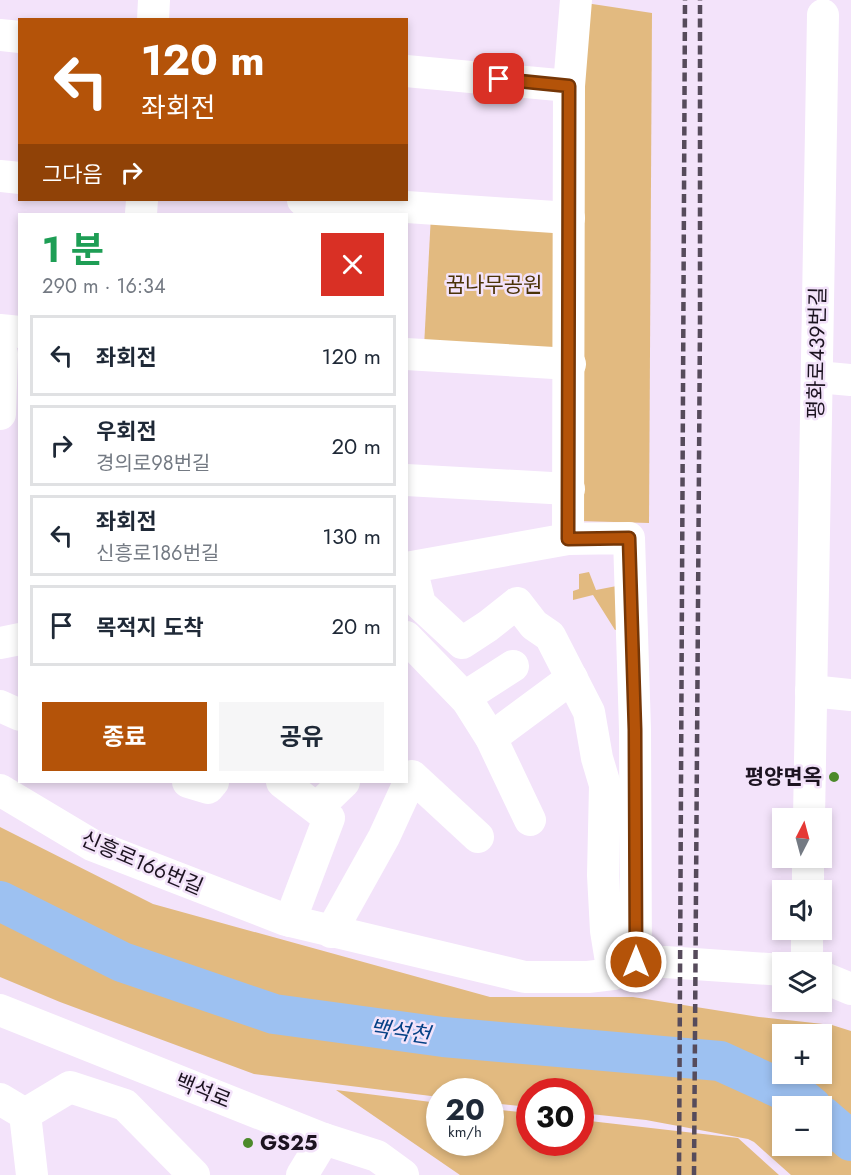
<!DOCTYPE html>
<html lang="ko">
<head>
<meta charset="utf-8">
<style>
  :root { --surface:#fff; --page:#f6f6f7; --text:#1f2937; --muted:#747a83; --line:#e0e1e3; --accent:#b45309 }
  body { margin:0; font-family:Jost,"Noto Sans KR",sans-serif; background:var(--page); color:var(--text); height:100vh; display:flex; flex-direction:column; font-size:22px; white-space:nowrap }
  * { box-sizing:border-box; margin:0 }
  p { font-size:20px; color:var(--muted) }
  .icon { flex:none; width:33px; height:33px; fill:none; stroke:currentColor; stroke-width:2; stroke-linecap:round; stroke-linejoin:round }
  .map { position:relative; flex:1; overflow:hidden }
  .side { position:absolute; left:18px; top:213px; width:390px; height:570px; display:flex; flex-direction:column; background:var(--surface); border-radius:0px; box-shadow:0 3px 9px #0003 }
  .side>* { flex:none }
  .guide { position:absolute; left:18px; top:18px; width:390px; height:183px; border-radius:0px; box-shadow:0 3px 9px #0003; background:#b45309; color:#fff; overflow:hidden }
  .needle { width:39px; rotate:6deg }
  .tools { position:absolute; left:772px; top:808px; display:grid; gap:12px }
  .tools a { display:grid; place-items:center; width:60px; height:60px; border-radius:0px; background:var(--surface); box-shadow:0 3px 9px #0003; font-size:30px }
  .speed { position:absolute; left:426px; top:1078px; display:flex; gap:12px; font-size:30px; font-weight:700; text-align:center }
  .speed>* { display:grid; place-content:center; width:78px; height:78px; border-radius:50%; background:var(--surface); box-shadow:0 3px 9px #0003; line-height:1 }
  .speed small { font-size:15px; font-weight:400 }
  .speed .limit { border:9px solid #d22; background:#fff; color:#111 }
  .pin { position:absolute; display:grid; place-items:center; width:51px; height:51px; color:#fff; margin:-26px; border-radius:12px; box-shadow:0 3px 9px #0006 }
  .me { position:absolute; width:66px; margin:-33px; rotate:0deg; stroke-linejoin:round; filter:drop-shadow(0 0 4px #0008) }
  .turn { display:flex; align-items:center; gap:21px; height:126px; padding:0 24px; font-size:27px }
  .turn .icon { width:78px; height:78px; stroke-width:2.5 }
  .turn b { display:block; font-size:42px; line-height:51px }
  .then { display:flex; align-items:center; height:57px; padding:0 24px; background:#0003; gap:12px; font-size:22px }
  .round { display:grid; place-items:center; flex:none; width:63px; height:63px; border-radius:0px; background:var(--page) }
  .overview { display:flex; align-items:center; justify-content:space-between; height:102px; padding:0 24px }
  h1 { font-size:36px; font-weight:700; line-height:45px; color:#1e9e55 }
  .cta { display:flex; gap:12px; margin-top:auto; padding:12px 24px }
  .cta a { flex:1; height:69px; border-radius:0px; background:var(--accent); color:#fff; font-size:24px; font-weight:700; line-height:69px; text-align:center }
  .cta a+a { background:var(--page); color:var(--text) }
  ul { padding:0; list-style:none }
  li { display:flex; align-items:center; gap:18px; height:81px; margin:0 12px 9px; padding:0 12px; border:3px solid var(--line); border-radius:0px }
  li div { flex:1 }
  li b { display:block; font-size:22px }
  li em { font-style:normal }
  .map>svg:first-child { display:block }
</style>
</head>
<body>
<div class="map">
<svg width="851" height="1175" viewBox="0 0 851 1175">
  <rect width="100%" height="100%" fill="#f3e3fa"/>
  <g fill="#e2ba80" fill-rule="evenodd">
    <path d="M579 2 652 13 649 523 579 521Z"/>
    <path d="M431 215 560 224 563 355 424 347Z"/>
    <path d="M589 572 596 590 627 584 629 627 615 630 593 595 573 600V591L579 589V574Z"/>
    <path d="M0 827 153 904 490 997H633L759 1017 832 1025 851 1031V1175H791L754 1142 748 1139 646 1120 581 1113 580 1092H530L529 1107 491 1103 490 1092H440L439 1097 254 1074 60 1002 0 977ZM783 1035H822V1074H783ZM783 1107H822V1146H783Z"/>
    <path d="M336 1090 439 1103 440 1143H490L491 1109 529 1113 530 1143H580L581 1120 738 1138 779 1175H460Z"/>
  </g>
  <g fill="none" stroke-linecap="round" stroke-linejoin="round">
    <g stroke="#9dc1f1" stroke-width="40">
      <path d="M0 901 122 962 274 1014 443 1037 720 1061 801 1098 812 1107"/>
      <path d="M822 1116 851 1141"/>
    </g>
    <g stroke="#fff" stroke-width="32">
      <path d="M153 20 154 0"/>
      <path d="M0 35 20 37"/>
      <path d="M406 71 569 86"/>
      <path d="M0 176 20 178"/>
      <path d="M303 200 569 218"/>
      <path d="M141 214 142 200"/>
      <path d="M0 330 20 332"/>
      <path d="M0 354H2L0 414"/>
      <path d="M406 354 570 364"/>
      <path d="M817 377 851 380"/>
      <path d="M406 480 569 489"/>
      <path d="M568 539 569 86 576 0"/>
      <path d="M406 568 568 539 629 538 635 730 636 962"/>
      <path d="M411 568 420 604 462 643 488 626 517 603 534 625 550 636 589 712 597 758 605 785 603 875 606 931 613 974"/>
      <path d="M406 637 467 700 491 738 530 820"/>
      <path d="M0 643 20 639"/>
      <path d="M811 691 851 695"/>
      <path d="M467 700 471 693 513 666"/>
      <path d="M0 706 20 715"/>
      <path d="M491 738 572 678"/>
      <path d="M188 782 208 788 213 782"/>
      <path d="M282 782 329 818 290 921"/>
      <path d="M0 790 92 845 286 920 525 977H588L613 974 636 962H665L783 970"/>
      <path d="M317 808 344 782"/>
      <path d="M809 819 823 15"/>
      <path d="M808 891V858"/>
      <path d="M331 932 384 837 412 776 478 837"/>
      <path d="M807 963V930"/>
      <path d="M822 977 851 989"/>
      <path d="M0 1010 324 1139 377 1156 403 1175"/>
      <path d="M0 1099 25 1114 32 1175"/>
      <path d="M25 1114 70 1087 125 1105 194 1175"/>
      <path d="M302 1175 324 1139"/>
    </g>
    <g stroke="#564b5b" stroke-width="4.5" stroke-dasharray="9 4.5" stroke-linecap="butt">
      <path d="M679 1175 685 0"/>
      <path d="M694 1175 700 322V0"/>
    </g>
  </g>
  <g fill="none" stroke-linecap="round" stroke-linejoin="round">
    <g stroke="#753606" stroke-width="15">
      <path id="route" d="M499 79 569 86 568 539 629 538 635 730 636 962"/>
    </g>
    <use href="#route" stroke="#b45309" stroke-width="10"/>
  </g>
  <g fill="#4c8a2a" stroke="#f3e3fa" stroke-width="2">
    <circle cx="834" cy="777" r="6"/>
    <circle cx="248" cy="1143" r="6"/>
  </g>
  <g text-anchor="middle" stroke-width="5" stroke-linejoin="round" paint-order="stroke">
    <g font-size="21" fill="#4a3207" stroke="#f3e3fa">
      <text x="494" y="292">꿈나무공원</text>
    </g>
    <g font-size="21" fill="#1c1320" stroke="#f3e3fa">
      <text transform="translate(817 353) rotate(-89)" y="7">평화로439번길</text>
      <text transform="translate(142 863) rotate(23)" y="7">신흥로166번길</text>
      <text transform="translate(203 1091) rotate(22)" y="7">백석로</text>
    </g>
    <g font-size="21" font-weight="bold" fill="#1c1320" stroke="#f3e3fa" text-anchor="end">
      <text x="822" y="784">평양면옥</text>
      <text x="260" y="1150" text-anchor="start">GS25</text>
    </g>
    <g font-size="22" font-style="italic" fill="#044085" stroke="#f3e3fa">
      <text transform="translate(400 1031) rotate(8)" y="8">백석천</text>
    </g>
  </g>
</svg>
<div class="tools">
<a><svg class="needle" viewBox="-14 -14 28 28"><path d="M0-13l5 13h-10z" fill="#e53935"/><path d="M0 13l5-13h-10z" fill="#747a83"/></svg></a>
<a><svg class="icon" aria-label="sound" viewBox="0 0 24 24"><path d="M4 9h4l5-4v14l-5-4H4zM17 9q2 3 0 6"/></svg></a>
<a><svg class="icon" aria-label="layers" viewBox="0 0 24 24"><path d="M12 4l9 5-9 5-9-5zM3 14l9 5 9-5"/></svg></a>
<a>+</a>
<a>−</a>
</div>
<div class="speed"><div>20<small>km/h</small></div><div class="limit">30</div></div>
<div class="pin" style="left:499px;top:79px;background:#d93025"><svg class="icon" aria-label="arrive" viewBox="0 0 24 24"><path d="M6 21V4h12l-3 4 3 4H6"/></svg></div>
<svg class="me" style="left:636px;top:962px" viewBox="-20 -20 40 40"><circle r="17" fill="#b45309" stroke="#fff" stroke-width="3"/><path d="M0-11L8 9 0 5-8 9z" fill="#fff"/></svg>
<div class="guide">
<div class="turn"><svg class="icon" aria-label="left" viewBox="0 0 24 24"><path d="M17 20v-9H6M10 6l-5 5 5 5"/></svg><div><b>120 m</b>좌회전</div></div>
<div class="then">그다음<svg class="icon" aria-label="right" viewBox="0 0 24 24"><path d="M7 20v-9h11M14 6l5 5-5 5"/></svg></div>
</div>
<section class="side">
<div class="overview"><div><h1>1 분</h1><p>290 m · 16:34</p></div><a class="round" style="background:#d93025;color:#fff"><svg class="icon" aria-label="close" viewBox="0 0 24 24"><path d="M6 6l12 12M18 6L6 18"/></svg></a></div>
<ul>
<li><svg class="icon" aria-label="left" viewBox="0 0 24 24"><path d="M17 20v-9H6M10 6l-5 5 5 5"/></svg><div><b>좌회전</b></div><em>120 m</em></li>
<li><svg class="icon" aria-label="right" viewBox="0 0 24 24"><path d="M7 20v-9h11M14 6l5 5-5 5"/></svg><div><b>우회전</b><p>경의로98번길</p></div><em>20 m</em></li>
<li><svg class="icon" aria-label="left" viewBox="0 0 24 24"><path d="M17 20v-9H6M10 6l-5 5 5 5"/></svg><div><b>좌회전</b><p>신흥로186번길</p></div><em>130 m</em></li>
<li><svg class="icon" aria-label="arrive" viewBox="0 0 24 24"><path d="M6 21V4h12l-3 4 3 4H6"/></svg><div><b>목적지 도착</b></div><em>20 m</em></li>
</ul>
<div class="cta"><a>종료</a><a>공유</a></div>
</section>
</div>
</body>
</html>
